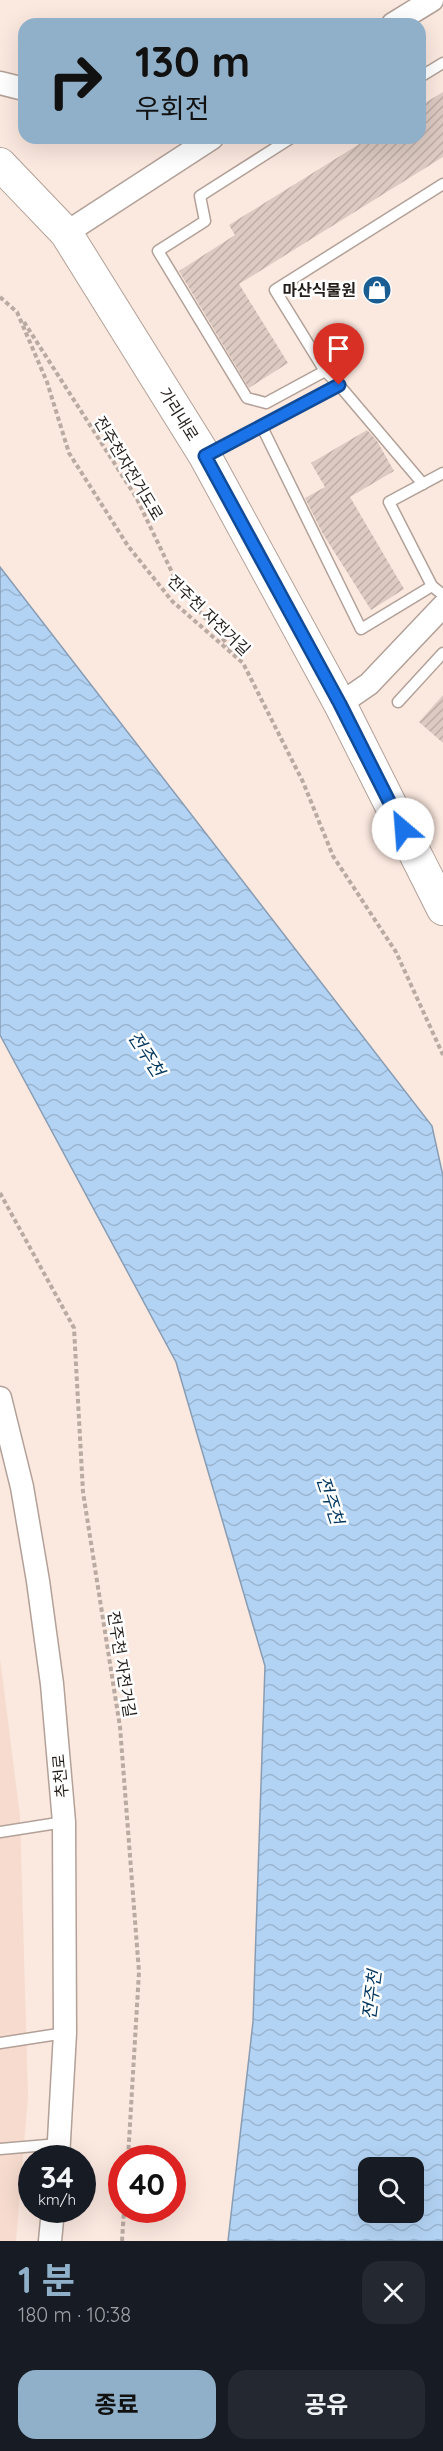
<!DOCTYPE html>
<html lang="ko">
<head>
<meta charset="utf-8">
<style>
  :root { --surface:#171b24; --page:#242831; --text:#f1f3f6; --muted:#9ea1a6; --accent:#90b0c9 }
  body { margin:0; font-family:Quicksand,"Noto Sans KR",sans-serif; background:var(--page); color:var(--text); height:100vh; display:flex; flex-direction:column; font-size:22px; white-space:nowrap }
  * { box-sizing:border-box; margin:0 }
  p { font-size:20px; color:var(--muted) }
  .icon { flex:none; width:33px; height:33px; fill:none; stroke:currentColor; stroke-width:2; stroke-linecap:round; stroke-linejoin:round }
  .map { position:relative; height:2241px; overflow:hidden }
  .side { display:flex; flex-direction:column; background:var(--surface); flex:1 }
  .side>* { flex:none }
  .guide { position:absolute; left:18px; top:18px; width:408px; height:126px; border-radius:18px; box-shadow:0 6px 24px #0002; background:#90b0c9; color:#111; overflow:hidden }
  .buttons { position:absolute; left:358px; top:2157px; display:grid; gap:12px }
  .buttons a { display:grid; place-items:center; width:66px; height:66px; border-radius:12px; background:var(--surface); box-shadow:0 6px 24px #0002; font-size:30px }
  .speed { position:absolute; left:18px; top:2145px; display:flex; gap:12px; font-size:30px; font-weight:700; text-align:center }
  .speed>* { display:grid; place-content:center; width:78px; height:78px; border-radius:50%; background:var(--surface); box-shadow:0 6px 24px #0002; line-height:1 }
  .speed small { font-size:15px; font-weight:400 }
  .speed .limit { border:9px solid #d22; background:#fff; color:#111 }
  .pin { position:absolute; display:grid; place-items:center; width:51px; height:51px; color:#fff; margin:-62px -26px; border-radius:50% 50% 50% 0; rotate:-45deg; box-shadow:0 0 6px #0007 }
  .pin .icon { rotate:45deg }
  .me { position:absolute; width:66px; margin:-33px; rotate:333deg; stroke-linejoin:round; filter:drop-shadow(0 0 4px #0008) }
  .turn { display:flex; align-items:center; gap:21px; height:126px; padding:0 18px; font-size:27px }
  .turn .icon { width:78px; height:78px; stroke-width:2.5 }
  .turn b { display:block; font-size:42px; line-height:51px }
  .round { display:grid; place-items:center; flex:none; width:63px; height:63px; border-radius:18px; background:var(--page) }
  .head { display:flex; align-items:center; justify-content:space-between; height:102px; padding:0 18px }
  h1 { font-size:36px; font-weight:700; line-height:45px; color:var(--accent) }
  .cta { display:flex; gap:12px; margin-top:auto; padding:12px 18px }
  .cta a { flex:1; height:69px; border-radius:18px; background:var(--accent); color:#111; font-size:24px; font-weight:700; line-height:69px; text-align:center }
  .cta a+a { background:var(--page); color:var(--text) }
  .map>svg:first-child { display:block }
</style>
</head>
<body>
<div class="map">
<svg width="443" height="2241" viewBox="0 0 443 2241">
  <defs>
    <pattern id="water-waves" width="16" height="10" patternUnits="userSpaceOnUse" patternTransform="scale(1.5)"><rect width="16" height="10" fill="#b3d3f4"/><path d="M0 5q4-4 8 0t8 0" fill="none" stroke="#9ab5d1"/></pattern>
    <pattern id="building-hatch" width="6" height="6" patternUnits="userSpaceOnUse" patternTransform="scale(1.5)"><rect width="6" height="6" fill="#ddcac2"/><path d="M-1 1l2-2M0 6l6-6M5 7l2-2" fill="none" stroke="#beada6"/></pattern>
  </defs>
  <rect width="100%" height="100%" fill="#fbe8df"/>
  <path fill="#f6dbce" d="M0 1658 20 1816 28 2097 16 2241H0Z"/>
  <path fill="url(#water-waves)" stroke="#889db3" stroke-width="1.5" fill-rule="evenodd" d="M0 567 432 1126 443 1176V2241H228L253 2022 265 1666 176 1362 0 1035ZM369 2168H414V2212H369Z"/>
  <g fill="url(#building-hatch)">
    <path d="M443 92V157L239 284 288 363 249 388 179 271 235 235 229 225 369 138H420V106Z"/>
    <path d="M367 430 377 441 394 471 350 497 404 589 371 610 323 534 305 498 325 487 311 463Z"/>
    <path d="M443 695V743L419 722Z"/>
  </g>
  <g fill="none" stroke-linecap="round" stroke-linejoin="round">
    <g stroke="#b2a198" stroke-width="13">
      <g id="lane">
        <path d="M420 77 443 63"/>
        <path d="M291 138 200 196 205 221 158 251 247 398 266 403 325 371"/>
        <path d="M339 385 423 484"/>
        <path d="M262 427 361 629 432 586"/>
        <path d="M208 455 339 385 325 371 275 290 443 184"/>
        <path d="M443 473 389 502 432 586 443 595"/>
        <path d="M398 702 443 653"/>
        <path d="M0 1832 64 1822"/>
        <path d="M0 2043 65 2033"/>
        <path d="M0 2149 59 2144"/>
      </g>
    </g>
    <g stroke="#b2a198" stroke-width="25">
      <g id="street">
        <path d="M393 24 432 0"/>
        <path d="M0 83 24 89"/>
        <path d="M66 233 212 138"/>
        <path d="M340 704 369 684 443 606"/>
        <path d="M0 1398 22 1487 38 1581 52 1684 64 1822 65 2033 58 2158"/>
        <path d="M50 2241 53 2210"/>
      </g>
    </g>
    <g stroke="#b2a198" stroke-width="34">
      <path id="secondary" d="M0 164 66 233 205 456 340 704 443 909"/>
    </g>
    <g stroke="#b9aaa2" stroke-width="4" stroke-dasharray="4.5 3" stroke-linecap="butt">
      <path d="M0 297 17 312 47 382 69 453 128 546 172 601 243 663 303 782 333 856 396 952 443 1055"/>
      <path d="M24 322 136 497 179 587 233 651"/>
      <path d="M0 1193 74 1328 83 1492 120 1727 139 1972 128 2158"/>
      <path d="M122 2241 124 2210"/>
    </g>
    <use href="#lane" stroke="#fff" stroke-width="10"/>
    <use href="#street" stroke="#fff" stroke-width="22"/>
    <use href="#secondary" stroke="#fff" stroke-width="32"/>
  </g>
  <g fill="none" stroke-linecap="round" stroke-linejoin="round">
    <g stroke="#114b97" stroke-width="15">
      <path id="route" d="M339 385 205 456 340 704 403 829"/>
    </g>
    <use href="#route" stroke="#1a73e8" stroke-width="10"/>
  </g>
  <defs>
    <g id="shop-disc" transform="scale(1.5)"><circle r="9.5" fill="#195d92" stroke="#fff"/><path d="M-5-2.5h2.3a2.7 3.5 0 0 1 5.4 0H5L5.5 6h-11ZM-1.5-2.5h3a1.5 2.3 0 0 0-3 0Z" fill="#fff"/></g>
  </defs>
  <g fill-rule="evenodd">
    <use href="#shop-disc" x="377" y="290"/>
  </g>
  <g text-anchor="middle" stroke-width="5" stroke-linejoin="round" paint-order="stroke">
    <g font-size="16" font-weight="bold" fill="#241e1b" stroke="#fff" text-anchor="end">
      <text x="356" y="296">마산식물원</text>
    </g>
    <g font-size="16" fill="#241e1b" stroke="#fff">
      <text transform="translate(179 414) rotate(58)" y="6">가리내로</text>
      <text transform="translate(129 468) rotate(59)" y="6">전주천자전거도로</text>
      <text transform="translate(209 615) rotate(44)" y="6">전주천 자전거길</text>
      <text transform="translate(122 1664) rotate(81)" y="6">전주천 자전거길</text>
      <text transform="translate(60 1776) rotate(-95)" y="6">추천로</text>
    </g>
    <g font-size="18" font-style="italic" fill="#01365e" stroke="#fff">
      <text transform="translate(146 1054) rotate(57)" y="6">전주천</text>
      <text transform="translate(330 1500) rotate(72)" y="6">전주천</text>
      <text transform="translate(372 1995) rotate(-83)" y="6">전주천</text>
    </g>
  </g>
</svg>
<div class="buttons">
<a><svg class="icon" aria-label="search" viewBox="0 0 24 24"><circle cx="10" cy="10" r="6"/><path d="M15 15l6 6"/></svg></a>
</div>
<div class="speed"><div>34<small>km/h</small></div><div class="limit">40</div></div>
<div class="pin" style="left:339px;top:385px;background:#d93025"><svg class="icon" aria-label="arrive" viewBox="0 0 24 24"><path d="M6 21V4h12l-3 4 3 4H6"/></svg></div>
<svg class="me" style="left:403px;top:829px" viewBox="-20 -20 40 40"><circle r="19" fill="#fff"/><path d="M0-13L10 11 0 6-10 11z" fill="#1a73e8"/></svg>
<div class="guide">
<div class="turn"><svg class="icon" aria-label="right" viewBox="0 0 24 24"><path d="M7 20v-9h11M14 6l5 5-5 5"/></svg><div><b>130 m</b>우회전</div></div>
</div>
</div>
<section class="side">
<div class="head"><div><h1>1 분</h1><p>180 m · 10:38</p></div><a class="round"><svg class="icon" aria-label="close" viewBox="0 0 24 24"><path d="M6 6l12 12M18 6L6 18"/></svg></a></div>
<div class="cta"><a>종료</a><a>공유</a></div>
</section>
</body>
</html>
